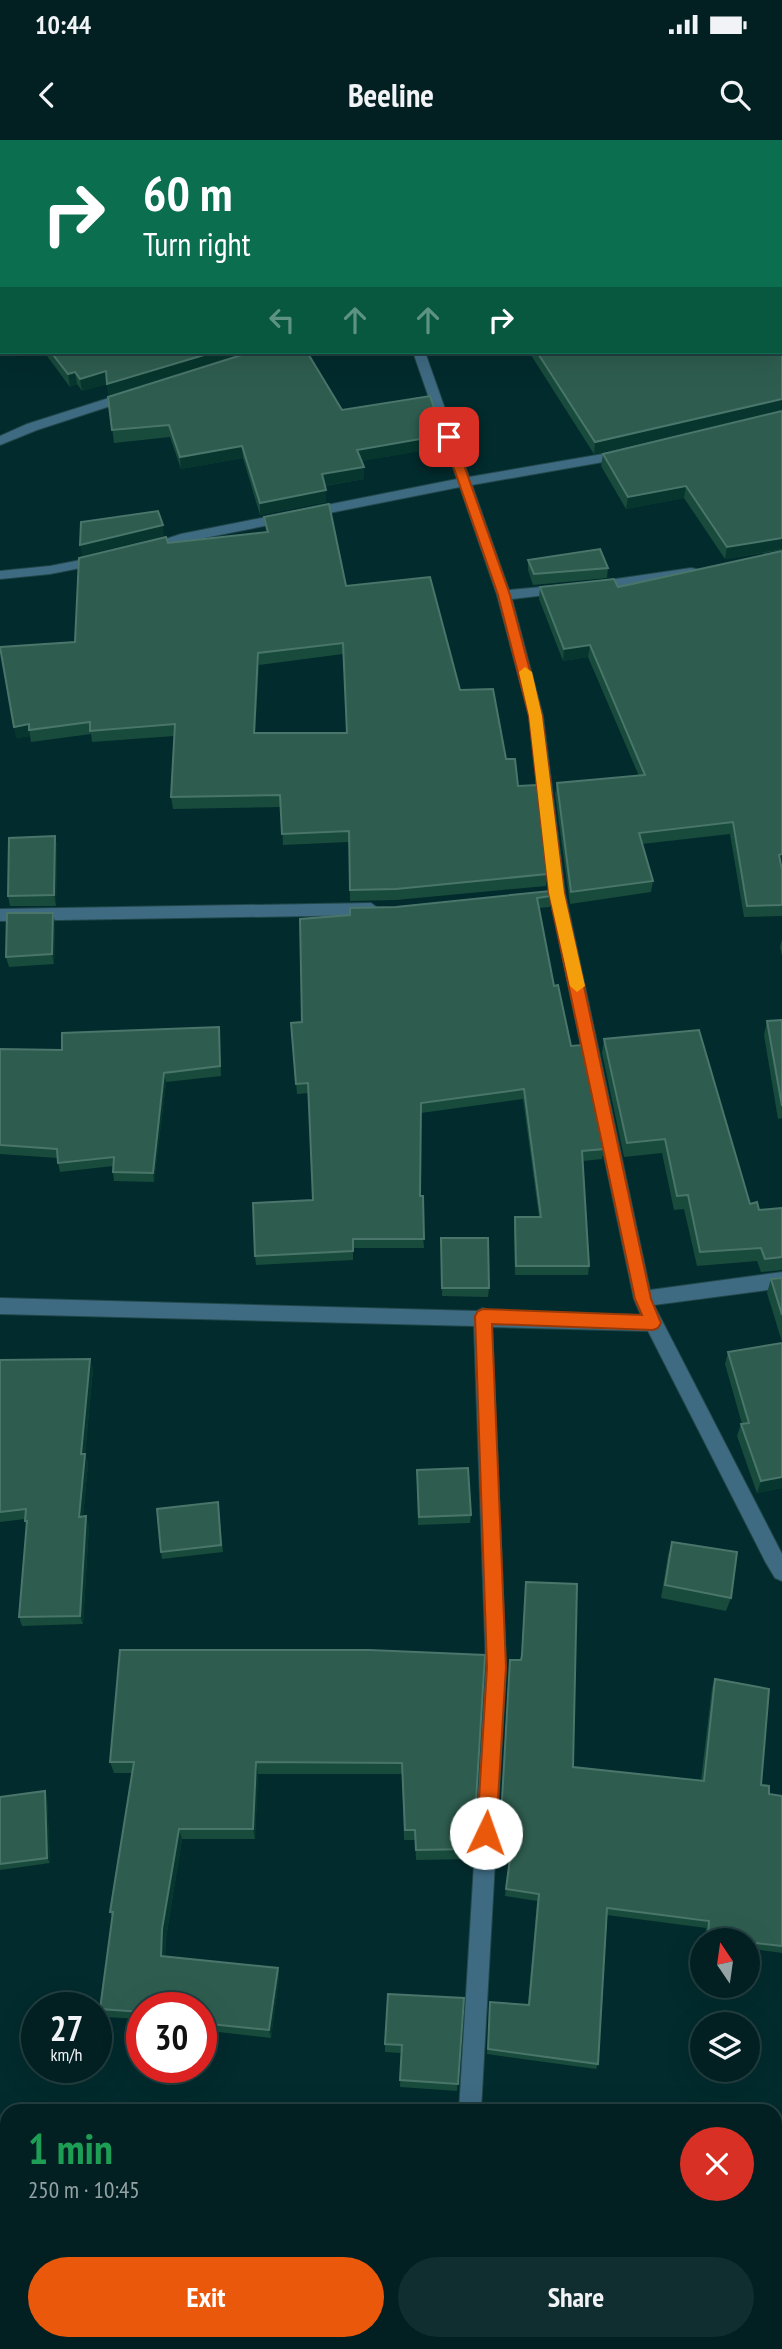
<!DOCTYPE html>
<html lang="en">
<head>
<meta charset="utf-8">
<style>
  :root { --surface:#022022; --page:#102d2f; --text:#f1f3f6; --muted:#96a3a5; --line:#233e40; --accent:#ea580c }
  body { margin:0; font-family:"PT Sans Narrow",sans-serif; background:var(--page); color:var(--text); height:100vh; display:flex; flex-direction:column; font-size:26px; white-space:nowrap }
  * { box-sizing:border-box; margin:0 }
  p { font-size:23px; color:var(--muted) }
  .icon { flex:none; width:38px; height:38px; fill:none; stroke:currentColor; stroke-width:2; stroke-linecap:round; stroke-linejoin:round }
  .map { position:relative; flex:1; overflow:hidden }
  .panel { position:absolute; left:0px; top:1964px; width:782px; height:247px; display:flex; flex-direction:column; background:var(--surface); border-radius:21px 21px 0 0; box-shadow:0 7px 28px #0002,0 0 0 2px var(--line) }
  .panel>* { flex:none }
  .guide { position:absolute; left:0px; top:0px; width:782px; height:214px; box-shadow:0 7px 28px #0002,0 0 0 2px var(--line); background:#0b6e4f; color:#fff; overflow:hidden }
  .needle { width:46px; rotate:347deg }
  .tools { position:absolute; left:690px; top:1788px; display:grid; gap:14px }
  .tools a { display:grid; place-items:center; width:70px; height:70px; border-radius:50%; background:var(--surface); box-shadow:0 7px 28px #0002,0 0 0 2px var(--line); font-size:35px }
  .speed { position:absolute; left:21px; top:1852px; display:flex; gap:14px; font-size:35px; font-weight:700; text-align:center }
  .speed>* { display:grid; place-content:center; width:91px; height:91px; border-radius:50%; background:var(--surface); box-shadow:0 7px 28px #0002,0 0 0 2px var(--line); line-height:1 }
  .speed small { font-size:18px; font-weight:400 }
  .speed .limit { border:10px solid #d22; background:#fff; color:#111 }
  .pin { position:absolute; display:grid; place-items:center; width:60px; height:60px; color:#fff; margin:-30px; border-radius:14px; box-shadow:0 4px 10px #0006 }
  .me { position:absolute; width:77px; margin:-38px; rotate:3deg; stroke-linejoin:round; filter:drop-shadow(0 0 5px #0008) }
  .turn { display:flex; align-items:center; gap:24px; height:147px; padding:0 28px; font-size:32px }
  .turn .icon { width:91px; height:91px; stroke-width:2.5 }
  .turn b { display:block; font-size:49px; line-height:60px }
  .lanes { display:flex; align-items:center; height:66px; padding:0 28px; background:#0003; justify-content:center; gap:35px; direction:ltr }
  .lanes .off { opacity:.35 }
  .round { display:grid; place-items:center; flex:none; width:74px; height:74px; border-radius:37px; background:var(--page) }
  .head { display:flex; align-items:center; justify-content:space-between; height:119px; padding:0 28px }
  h1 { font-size:42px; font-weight:700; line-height:52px; color:#1e9e55 }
  .action { display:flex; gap:14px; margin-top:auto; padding:14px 28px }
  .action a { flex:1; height:80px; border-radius:42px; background:var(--accent); color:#fff; font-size:28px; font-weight:700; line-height:80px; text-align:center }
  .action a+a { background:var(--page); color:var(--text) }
  .status { display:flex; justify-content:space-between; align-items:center; height:49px; padding:0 35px; background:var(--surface); direction:ltr }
  .status svg { height:19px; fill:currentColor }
  header { display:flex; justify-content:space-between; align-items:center; height:91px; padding:0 28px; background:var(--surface); font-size:32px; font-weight:700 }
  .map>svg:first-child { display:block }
</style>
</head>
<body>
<div class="status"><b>10:44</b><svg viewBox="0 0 49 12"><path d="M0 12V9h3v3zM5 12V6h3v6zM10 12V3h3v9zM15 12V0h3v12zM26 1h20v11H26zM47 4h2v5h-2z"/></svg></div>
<header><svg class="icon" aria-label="back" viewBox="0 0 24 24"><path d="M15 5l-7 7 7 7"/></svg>Beeline<svg class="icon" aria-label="search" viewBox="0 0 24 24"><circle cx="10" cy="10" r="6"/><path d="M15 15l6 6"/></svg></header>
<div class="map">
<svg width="782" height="2209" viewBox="0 0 782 2209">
  <rect width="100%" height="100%" fill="#022b2d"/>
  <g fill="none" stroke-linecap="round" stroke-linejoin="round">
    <g stroke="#214749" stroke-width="2">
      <g id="street">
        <path d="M320 0H332V2H321Z"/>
        <path d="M413 212H425L469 337 626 310 632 314 626 318 472 345 509 450 563 445 570 449 563 453 512 459 543 576 565 753 650 1150 782 1132V1148L654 1165 782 1414V1441L775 1438 766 1423 648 1191 492 1187 506 1527 481 1970H459L486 1527 474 1186 0 1174V1158L477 1171 483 1168 490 1171 641 1175 634 1159 549 753 529 576 497 455 460 347 184 402 146 414 139 410 141 407 181 394 457 339Z"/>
        <path d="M131 251 135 252V258L37 290 0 305V296L27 284Z"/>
        <path d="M101 416 108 420 106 423 50 434 0 439V431L50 426Z"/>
        <path d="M691 428 696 429V435L595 450 588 446 595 442Z"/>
        <path d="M371 763 379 769 371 775 0 781V769Z"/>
        <rect x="444" y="2203" width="24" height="6"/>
      </g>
    </g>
    <use href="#street" fill="#3e6a82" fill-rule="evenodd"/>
  </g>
  <g fill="#184b3b" fill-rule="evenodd">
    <path d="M350 0H782V270L594 314 529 212H780V2H351Z"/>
    <path d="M0 54 2 56V191L0 189Z"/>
    <path d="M44 212H307L342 270 443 295V307L361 321 364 339 325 346 326 362 260 375 243 318 181 329 170 297 114 303 108 257 167 239 109 256 107 244 82 251 77 244 70 247Z"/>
    <path d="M782 271V410L725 419 684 358 626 369 601 326 603 314Z"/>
    <path d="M264 377 346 446 460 550 506 619 518 646 547 734 546 746 396 760 350 761 349 702 283 705 281 667 173 669 171 657 174 596 92 602 91 594 31 602 30 596 16 598 75 502 168 403 266 392ZM343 514 347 593H255L259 525Z"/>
    <path d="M782 411V725H781L782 730V776L744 777 730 694 642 704 653 741 651 752 570 764 555 654 557 643 639 636 588 517 563 521 539 459 540 447H618Z"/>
    <path d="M528 420 608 428 607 438 533 445 528 430Z"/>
    <path d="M55 696 57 706 56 766H10L8 756Z"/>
    <path d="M551 756 550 767 539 768 554 846 571 906 604 1009 602 1019 583 1021 589 1126 588 1135H515L514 1087 515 1077H539L523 959 421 973 420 1056 424 1108H353V1120L256 1125 255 1116 313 1060 309 953 297 954 291 883 302 882 350 775 396 767Z"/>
    <path d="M53 773 55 783 54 824 9 827 6 817Z"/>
    <path d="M782 799V816L780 807Z"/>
    <path d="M782 880V978L778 979 764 895 767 881Z"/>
    <path d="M219 887 221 936 166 942 154 1042 114 1041 113 1032V1026L60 1032 57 1018 0 1014V909L62 910Z"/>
    <path d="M604 899 750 1064 759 1070 782 1068V1130L761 1132 757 1121 697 1126 684 1069 674 1070 662 1013 624 1017 602 913Z"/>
    <path d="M441 1107 489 1148 488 1157 442 1156Z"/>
    <path d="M782 1138V1202L767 1153 771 1139Z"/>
    <path d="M728 1212 782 1348 757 1353 737 1296 741 1284H742L725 1224Z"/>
    <path d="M0 1220 93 1229 85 1314 88 1324 83 1376 89 1385 83 1484 22 1486 19 1477 26 1386 25 1379 0 1382Z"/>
    <path d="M417 1337 471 1375 470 1383 418 1385Z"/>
    <path d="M218 1362 223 1412 162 1419 161 1412Z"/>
    <path d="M672 1402 731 1458 726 1471 661 1458 668 1415Z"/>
    <path d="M526 1442 573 1627 701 1640 712 1548 715 1539 761 1645 769 1654 782 1656V1813L747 1808V1801H705L706 1788 607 1775 598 1924 596 1929 487 1914 490 1862 528 1865 537 1761 505 1756 509 1718 498 1719 509 1528 510 1520H521Z"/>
    <path d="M370 1510 473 1709 472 1719 416 1720 415 1700H404L402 1634H258L255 1699H182L166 1798 165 1817 278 1828 279 1837 271 1898 201 1890V1867H142V1879L105 1877 100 1869 112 1777 110 1772 132 1633H114L110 1622Z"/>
    <path d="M0 1657H47L50 1723 0 1730Z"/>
    <path d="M464 1858 457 1951 400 1947 401 1913 385 1912V1904Z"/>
    <path d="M225 2203H315V2209H238L227 2208 224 2205Z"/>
  </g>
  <g fill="#06362d">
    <path d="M138 0H177L171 2H132Z"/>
    <path d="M2 22V35L0 36V23Z"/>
    <path d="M214 212H255L109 256 107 244Z"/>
    <path d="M106 231 107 244 82 251 80 239Z"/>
    <path d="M75 232 77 244 70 247 68 234Z"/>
    <path d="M782 259V270L594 314 595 302Z"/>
    <path d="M443 295V307L357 322V310Z"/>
    <path d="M242 306 243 318 181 329 180 317Z"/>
    <path d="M364 327V339L323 346 322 334Z"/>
    <path d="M686 346 684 358 626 369 628 357Z"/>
    <path d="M326 350V362L260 375V363Z"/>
    <path d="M163 385 164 396 82 416 80 405Z"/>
    <path d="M782 398V409L725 419 727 407Z"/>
    <path d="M590 505 588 517 563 521 564 509Z"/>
    <path d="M258 513 259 525 254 604V593Z"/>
    <path d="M29 584 30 596 16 598 14 587Z"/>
    <path d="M55 696 57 706 56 766 54 755Z"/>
    <path d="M782 714V725L776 726 779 715Z"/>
    <path d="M53 773 55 783 54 824 52 814Z"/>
    <path d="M164 933 166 942 154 1042 153 1033Z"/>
    <path d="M90 1219 93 1229 84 1324 81 1314Z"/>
    <path d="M85 1314 88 1324 82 1386 79 1377Z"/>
    <path d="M782 1337V1348L757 1353 761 1341Z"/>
    <path d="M86 1376 89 1385 83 1484 80 1476Z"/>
    <path d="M256 1622 258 1634 255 1699 253 1689Z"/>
    <path d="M45 1651 47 1657 50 1723 47 1718Z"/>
    <path d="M179 1689 182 1699 166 1798 164 1825 161 1816 162 1789Z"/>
    <path d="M278 1828 279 1837 271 1898 269 1890Z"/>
  </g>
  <g fill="#2e5d4f" stroke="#4a756a" stroke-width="2" fill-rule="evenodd">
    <path d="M356 0H782V102L780 103V2H357Z"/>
    <path d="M0 11 2 13V22L0 23Z"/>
    <path d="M0 54 2 56V124L0 123Z"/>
    <path d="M782 113V129L780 127V114Z"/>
    <path d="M2 132V180L0 179V133Z"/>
    <path d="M780 134H782V259L595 302 537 212H780Z"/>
    <path d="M51 212H214L107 244 106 231 80 239 75 232 68 234Z"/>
    <path d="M251 212H307L342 270 430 256 443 295 357 310 364 327 322 334 326 350 260 363 242 306 180 317 169 285 112 290 108 257Z"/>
    <path d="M782 271V398L727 407 686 346 628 357 603 314Z"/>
    <path d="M329 364 346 446 430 437 460 550 493 549 506 619H515L518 646 537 645 547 734 396 749 350 750 349 691 282 694 280 655 171 657 175 584 90 591V582L29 590V584L14 587 0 507 75 502 79 418 166 397 168 403 268 392 264 377ZM343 503 347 593H254L258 513Z"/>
    <path d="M158 371 163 385 80 405 81 382Z"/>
    <path d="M600 409 608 428 534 434 528 420Z"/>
    <path d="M782 411V714L779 715 782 730V765L747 766 733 682 639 693 653 741 571 752 557 643 645 635 590 505 564 509 540 447 614 439 618 447Z"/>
    <path d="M55 696 54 755 8 756 9 698Z"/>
    <path d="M550 751 551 756 537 758 554 846 558 845 571 906 582 905 604 1009 582 1011 589 1126H516L515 1077H541L524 949 421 963 420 1056H423L424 1099H353V1111L255 1116 253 1063 313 1060 308 943 296 944 291 883 302 882 300 779 350 775V768L396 767Z"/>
    <path d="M7 773H53L52 814 6 817Z"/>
    <path d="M782 880V966L767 881Z"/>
    <path d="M219 887 220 926 164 933 153 1033 113 1032 114 1017 58 1023 57 1009 0 1005V909L62 910V893Z"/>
    <path d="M699 890 750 1064 757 1062 759 1070 782 1068V1117L765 1119 761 1108 700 1112 688 1055 677 1056 665 999 627 1003 604 899Z"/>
    <path d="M441 1098H488L489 1148H442Z"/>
    <path d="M782 1138V1175L771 1139Z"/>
    <path d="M782 1203V1337L761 1341 741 1284 749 1283 728 1212Z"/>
    <path d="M90 1219 81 1314H85L79 1377 86 1376 80 1476 19 1477 27 1381H25L26 1369 0 1372V1220Z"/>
    <path d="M468 1328 471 1375 419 1377 417 1330Z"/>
    <path d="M218 1362 221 1405 161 1412 157 1369Z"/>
    <path d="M672 1402 737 1412 731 1458 665 1445Z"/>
    <path d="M526 1442 577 1444 573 1627 704 1641 715 1539 769 1549 761 1645 769 1646V1654L782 1656V1806L747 1802V1801L708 1797 709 1781 607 1768 598 1924 488 1909 490 1862 529 1865 539 1754 506 1749 511 1711 499 1712 510 1520H521L522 1515Z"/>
    <path d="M120 1510H370L485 1515 473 1709 416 1710 415 1690H405L402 1623 256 1622 253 1689H179L162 1789 161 1816 278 1828 269 1890 201 1883V1867H142V1872L100 1869 113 1772H110L134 1622H110Z"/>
    <path d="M45 1651 47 1718 0 1724V1657Z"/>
    <path d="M388 1854 464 1858 458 1944 400 1940 402 1905 385 1904Z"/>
    <path d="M775 2166 782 2167V2209H502V2203H775Z"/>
    <path d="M225 2203H314L313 2209H264L224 2205Z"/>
    <path d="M358 2203H432L431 2209H357Z"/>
  </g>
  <path fill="#ea580c" stroke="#983908" stroke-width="2" d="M449 294 454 297 510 455 542 576 564 753 651 1159 661 1183 658 1188 653 1190 492 1184 506 1527 496 1693 493 1700 486 1702 480 1700 477 1693 487 1527 475 1176 478 1171 483 1169 642 1175 635 1159 549 753 529 576 498 455 443 297Z"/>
  <path fill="#f59e0b" d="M525 527 532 532 542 576 564 753 585 846 577 852 570 846 549 753 529 576 519 532Z"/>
</svg>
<div class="tools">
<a><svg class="needle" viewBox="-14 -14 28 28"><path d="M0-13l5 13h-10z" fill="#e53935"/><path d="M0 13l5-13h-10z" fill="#96a3a5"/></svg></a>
<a><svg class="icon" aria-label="layers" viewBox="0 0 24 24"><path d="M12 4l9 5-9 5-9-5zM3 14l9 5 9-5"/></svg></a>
</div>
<div class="speed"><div>27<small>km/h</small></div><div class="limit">30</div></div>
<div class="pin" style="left:449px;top:297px;background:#d93025"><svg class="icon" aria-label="arrive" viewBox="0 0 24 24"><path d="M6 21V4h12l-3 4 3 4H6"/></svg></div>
<svg class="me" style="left:486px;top:1693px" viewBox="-20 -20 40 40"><circle r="19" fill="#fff"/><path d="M0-13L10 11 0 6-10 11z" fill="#ea580c"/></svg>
<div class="guide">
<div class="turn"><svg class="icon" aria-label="right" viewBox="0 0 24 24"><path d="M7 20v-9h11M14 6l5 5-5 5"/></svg><div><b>60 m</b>Turn right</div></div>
<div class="lanes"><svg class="icon off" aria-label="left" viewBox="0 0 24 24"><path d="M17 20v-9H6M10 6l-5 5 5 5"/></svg><svg class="icon off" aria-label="ahead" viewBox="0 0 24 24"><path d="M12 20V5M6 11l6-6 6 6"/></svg><svg class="icon off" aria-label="ahead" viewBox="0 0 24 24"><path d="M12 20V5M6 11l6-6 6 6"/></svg><svg class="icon" aria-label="right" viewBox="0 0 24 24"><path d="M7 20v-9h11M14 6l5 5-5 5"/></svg></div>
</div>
<section class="panel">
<div class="head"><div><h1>1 min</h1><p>250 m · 10:45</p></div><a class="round" style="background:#d93025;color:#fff"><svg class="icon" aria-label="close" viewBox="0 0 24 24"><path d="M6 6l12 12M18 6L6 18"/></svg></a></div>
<div class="action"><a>Exit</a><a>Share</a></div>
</section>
</div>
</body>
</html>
